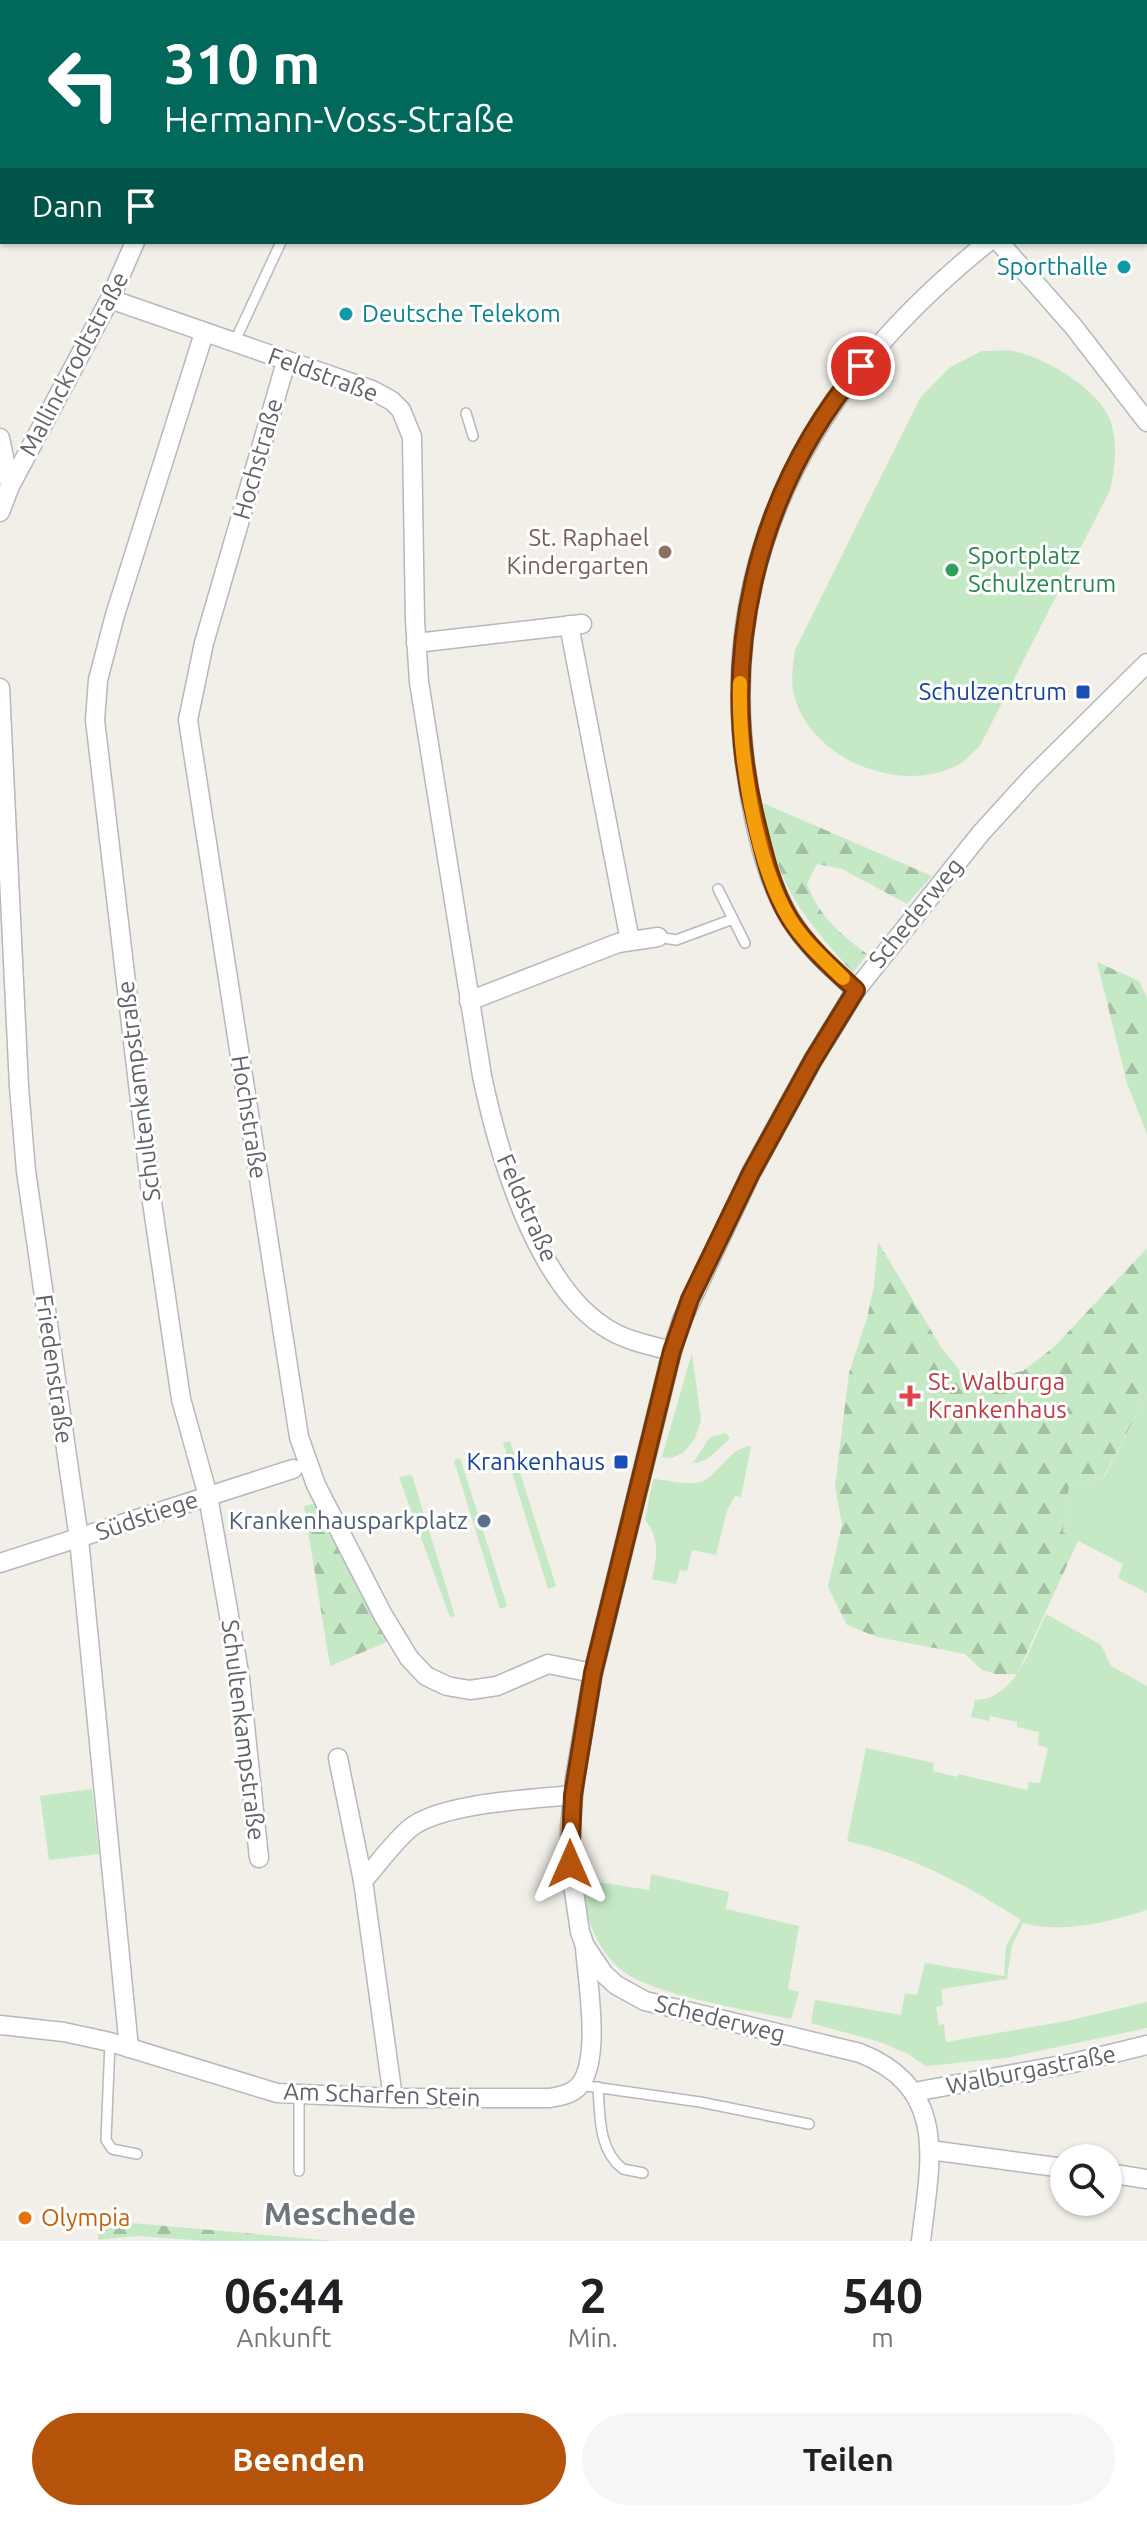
<!DOCTYPE html>
<html lang="de">
<head>
<meta charset="utf-8">
<style>
  :root { --surface:#fff; --page:#f6f6f6; --text:#202124; --muted:#757577; --accent:#b45309 }
  body { margin:0; font-family:Ubuntu,sans-serif; background:var(--page); color:var(--text); height:100vh; display:flex; flex-direction:column; font-size:30px; white-space:nowrap }
  * { box-sizing:border-box; margin:0 }
  p { font-size:26px; color:var(--muted) }
  .icon { flex:none; width:44px; height:44px; fill:none; stroke:currentColor; stroke-width:2; stroke-linecap:round; stroke-linejoin:round }
  .map { position:relative; height:2241px; overflow:hidden }
  .side { display:flex; flex-direction:column; background:var(--surface); flex:1 }
  .side>* { flex:none }
  .guide { position:absolute; left:0px; top:0px; width:1148px; height:244px; box-shadow:0 2px 6px #0004; background:#00695c; color:#fff; overflow:hidden }
  .fabs { position:absolute; left:1050px; top:2144px; display:grid; gap:16px }
  .fabs a { display:grid; place-items:center; width:72px; height:72px; border-radius:50%; background:var(--surface); box-shadow:0 2px 6px #0004; font-size:40px }
  .pin { position:absolute; display:grid; place-items:center; width:68px; height:68px; color:#fff; margin:-34px; border:4px solid #fff; border-radius:50%; box-shadow:0 2px 8px #0007 }
  .me { position:absolute; width:88px; margin:-44px; rotate:0deg; stroke-linejoin:round; filter:drop-shadow(0 0 6px #0008) }
  .turn { display:flex; align-items:center; gap:28px; height:168px; padding:0 32px; font-size:36px }
  .turn .icon { width:104px; height:104px; stroke-width:2.5 }
  .turn b { display:block; font-size:56px; line-height:68px }
  .then { display:flex; align-items:center; height:76px; padding:0 32px; background:#0003; gap:16px; font-size:30px }
  .eta { display:flex; justify-content:space-evenly; align-items:center; height:136px; text-align:center }
  .eta b { font-size:48px; font-weight:700; line-height:56px }
  .action { display:flex; gap:16px; margin-top:auto; padding:16px 32px }
  .action a { flex:1; height:92px; border-radius:48px; background:var(--accent); color:#fff; font-size:32px; font-weight:700; line-height:92px; text-align:center }
  .action a+a { background:var(--page); color:var(--text) }
  .map>svg:first-child { display:block }
</style>
</head>
<body>
<div class="map">
<svg width="1147" height="2241" viewBox="0 0 1147 2241">
  <defs>
    <pattern id="forest-firs" width="22" height="20" patternUnits="userSpaceOnUse" patternTransform="scale(2)"><rect width="22" height="20" fill="#c5e8c5"/><path d="M5 1l3.5 6h-7zM16 11l3.5 6h-7z" fill="#a3c0a4"/></pattern>
  </defs>
  <rect width="100%" height="100%" fill="#f1efe8"/>
  <g fill="#c5e8c5">
    <path d="M982 351C992 351 1004 350 1013 351 1045 357 1101 390 1111 422 1118 446 1115 466 1110 490L980 746C973 752 965 762 956 766 899 794 814 760 795 699 790 683 793 666 795 650L920 398 949 368Z"/>
    <path d="M692 1353 701 1420 695 1438 684 1452 672 1458 662 1457Z"/>
    <path d="M1147 1395V1593L1118 1578 1123 1564 1063 1533 1069 1486 1104 1478Z"/>
    <path d="M726 1433 730 1438C719 1448 708 1463 693 1463L710 1437Z"/>
    <path d="M510 1441 556 1586 548 1589 503 1443Z"/>
    <path d="M751 1446 741 1497 735 1496 727 1510 716 1555 692 1550 687 1571 680 1570 676 1584 652 1579C657 1559 660 1537 645 1520L653 1479C668 1480 691 1487 705 1480 722 1470 730 1448 751 1446Z"/>
    <path d="M460 1458 507 1606 500 1609 454 1461Z"/>
    <path d="M412 1475 455 1616 450 1617 399 1477Z"/>
    <path d="M1046 1614 1101 1645 1111 1666 1147 1686V1910C1109 1922 1063 1934 1023 1923L1012 1945 1007 1979 941 1989 943 2005 936 2007 939 2025 944 2024 946 2042 1067 2021 1147 2002V2028L1006 2058 926 2066 908 2054 883 2043 811 2023 815 2000 901 2015 905 1993 917 1995 925 1963 1004 1976 1006 1946 1021 1920C965 1884 913 1856 847 1841L866 1748 934 1763 933 1771 957 1777 958 1774 1027 1790 1029 1782 1040 1783 1048 1748 1038 1745 1039 1732 1017 1727V1722L990 1716 989 1721 971 1717 975 1700C1017 1699 1030 1646 1046 1614Z"/>
    <path d="M92 1789 99 1854 49 1860 40 1796Z"/>
    <path d="M651 1874 729 1892 726 1909 799 1926 788 1989 799 1992 791 2019C749 2010 649 1995 619 1968 595 1947 583 1909 578 1879L649 1890Z"/>
  </g>
  <g fill="url(#forest-firs)">
    <path d="M760 802 932 876 907 904 842 869 817 864 807 884C819 916 840 934 867 954L853 973C828 944 801 916 785 881 773 857 767 829 760 802Z"/>
    <path d="M1097 962 1139 981 1147 998V1134L1127 1083Z"/>
    <path d="M878 1242 941 1347 961 1372 997 1376 1023 1371 1054 1347 1147 1248V1395L1103 1478 1069 1486 1063 1532 1078 1541 1017 1674H996L982 1670 965 1654 877 1637 847 1625 828 1587 842 1524 835 1486 849 1373 867 1318 874 1286Z"/>
    <path d="M319 1502 389 1641 330 1666 304 1506Z"/>
    <path d="M98 2220 334 2241H208L137 2236 98 2240Z"/>
  </g>
  <g fill="none" stroke-linecap="round" stroke-linejoin="round">
    <g stroke="#b5b8bc" stroke-width="12">
      <g id="service">
        <path d="M234 343 281 242"/>
        <path d="M466 413 473 436"/>
        <path d="M718 889 745 943"/>
        <path d="M658 937 676 940 733 919"/>
        <path d="M110 2042 106 2140 112 2149 137 2154"/>
        <path d="M580 2085 700 2102 809 2124"/>
        <path d="M598 2087C600 2115 598 2150 623 2169L643 2173"/>
        <path d="M299 2171V2095"/>
      </g>
    </g>
    <g stroke="#b5b8bc" stroke-width="21">
      <g id="minor">
        <path d="M879 0 882 2"/>
        <path d="M282 2 285 0"/>
        <path d="M1023 2 1025 0"/>
        <path d="M0 74H2"/>
        <path d="M1146 162H1147"/>
        <path d="M999 242 1073 326 1147 422"/>
        <path d="M110 299 372 390 392 401 401 410 412 437 415 620 419 682 482 1076C498 1152 535 1281 603 1326 623 1340 648 1345 672 1351"/>
        <path d="M204 333 115 615 98 680 95 720 152 1202 181 1399 208 1496 240 1678 259 1858"/>
        <path d="M286 362 204 643 188 720 299 1437 316 1485 383 1615 409 1658 426 1676 447 1686 470 1690 497 1686 548 1664 593 1673"/>
        <path d="M0 438 10 486"/>
        <path d="M0 512 10 486 110 299 135 242"/>
        <path d="M569 625 630 941"/>
        <path d="M416 643 582 624"/>
        <path d="M0 688 19 1087 26 1171 79 1539 129 2048"/>
        <path d="M856 990C835 971 813 952 797 929 765 885 752 816 745 763 717 544 822 375 988 242"/>
        <path d="M469 1001 618 943 658 937"/>
        <path d="M0 1563 293 1469"/>
        <path d="M338 1758 363 1881"/>
        <path d="M0 2025 64 2032 110 2042 277 2093 393 2098H550C561 2096 572 2094 579 2086 602 2060 587 1980 585 1947"/>
        <path d="M914 2092 1073 2063 1147 2045"/>
        <path d="M393 2098 363 1881C378 1864 392 1844 409 1829 439 1803 532 1799 573 1795"/>
        <path d="M930 2150 1064 2168"/>
        <path d="M1108 2173 1147 2179"/>
        <path d="M921 2241C930 2162 950 2089 860 2053L645 2001 616 1985 604 1974 585 1946 580 1932 570 1864V1826L575 1778 593 1673 672 1351 682 1320 751 1173 813 1060 856 990 981 833 1032 777 1147 663"/>
      </g>
    </g>
    <use href="#service" stroke="#fff" stroke-width="9"/>
    <use href="#minor" stroke="#fff" stroke-width="18"/>
  </g>
  <g fill="none" stroke-linecap="round" stroke-linejoin="round">
    <g stroke="#753606" stroke-width="20">
      <path id="route" d="M570 1864 573 1795 593 1673 672 1351 690 1299 751 1173 813 1060 856 990C832 968 807 946 790 919 772 890 764 854 756 821 716 661 755 492 861 366"/>
    </g>
    <use href="#route" stroke="#b45309" stroke-width="14"/>
    <path stroke="#f59e0b" stroke-width="14" d="M740 683C738 750 754 860 789 918 803 941 824 960 843 978"/>
  </g>
  <g fill="#0f9aa8" stroke="#fff" stroke-width="3">
    <circle cx="1124" cy="267" r="8"/>
    <circle cx="346" cy="314" r="8"/>
  </g>
  <circle fill="#8d6e63" stroke="#fff" stroke-width="3" cx="665" cy="552" r="8"/>
  <circle fill="#2e9e5b" stroke="#fff" stroke-width="3" cx="952" cy="570" r="8"/>
  <g fill="#1a4fb4" stroke="#fff" stroke-width="3">
    <rect x="1075" y="684" width="16" height="16" rx="4"/>
    <rect x="613" y="1454" width="16" height="16" rx="4"/>
  </g>
  <path fill="#e0444e" stroke="#fff" stroke-width="3" d="M906 1384h8v8h8v8h-8v8h-8v-8h-8v-8h8z"/>
  <circle fill="#5c6f8a" stroke="#fff" stroke-width="3" cx="484" cy="1521" r="8"/>
  <circle fill="#e8710a" stroke="#fff" stroke-width="3" cx="25" cy="2218" r="8"/>
  <g text-anchor="middle" stroke-width="6" stroke-linejoin="round" paint-order="stroke">
    <g font-size="24" fill="#0d838f" stroke="#fff" text-anchor="end">
      <text x="1108" y="275">Sporthalle</text>
      <text x="362" y="322" text-anchor="start">Deutsche Telekom</text>
    </g>
    <g font-size="24" fill="#5f6368" stroke="#fff">
      <text transform="translate(74 364) rotate(-62)" y="8">Mallinckrodtstraße</text>
      <text transform="translate(323 375) rotate(20)" y="8">Feldstraße</text>
      <text transform="translate(258 459) rotate(-74)" y="8">Hochstraße</text>
      <text transform="translate(916 913) rotate(-51)" y="8">Schederweg</text>
      <text transform="translate(139 1091) rotate(-97)" y="8">Schultenkampstraße</text>
      <text transform="translate(249 1117) rotate(81)" y="8">Hochstraße</text>
      <text transform="translate(527 1208) rotate(66)" y="8">Feldstraße</text>
      <text transform="translate(54 1369) rotate(82)" y="8">Friedenstraße</text>
      <text transform="translate(147 1516) rotate(-19)" y="8">Südstiege</text>
      <text transform="translate(243 1730) rotate(83)" y="8">Schultenkampstraße</text>
      <text transform="translate(720 2019) rotate(14)" y="8">Schederweg</text>
      <text transform="translate(1031 2070) rotate(-11)" y="8">Walburgastraße</text>
      <text transform="translate(382 2095) rotate(2)" y="8">Am Scharfen Stein</text>
    </g>
    <g font-size="24" fill="#785e54" stroke="#fff" text-anchor="end">
      <text x="649" y="546">St. Raphael<tspan x="649" dy="28">Kindergarten</tspan></text>
    </g>
    <g font-size="24" fill="#27864d" stroke="#fff" text-anchor="start">
      <text x="968" y="564">Sportplatz<tspan x="968" dy="28">Schulzentrum</tspan></text>
    </g>
    <g font-size="24" fill="#164399" stroke="#fff" text-anchor="end">
      <text x="1067" y="700">Schulzentrum</text>
      <text x="605" y="1470">Krankenhaus</text>
    </g>
    <g font-size="24" fill="#be3a42" stroke="#fff" text-anchor="start">
      <text x="928" y="1390">St. Walburga<tspan x="928" dy="28">Krankenhaus</tspan></text>
    </g>
    <g font-size="24" fill="#4e5e75" stroke="#fff" text-anchor="end">
      <text x="468" y="1529">Krankenhausparkplatz</text>
    </g>
    <g font-size="24" fill="#c56008" stroke="#fff" text-anchor="start">
      <text x="41" y="2226">Olympia</text>
    </g>
    <g font-size="32" font-weight="bold" fill="#70757a" stroke="#fff">
      <text x="340" y="2225">Meschede</text>
    </g>
  </g>
</svg>
<div class="fabs">
<a><svg class="icon" aria-label="search" viewBox="0 0 24 24"><circle cx="10" cy="10" r="6"/><path d="M15 15l6 6"/></svg></a>
</div>
<div class="pin" style="left:861px;top:366px;background:#d93025"><svg class="icon" aria-label="arrive" viewBox="0 0 24 24"><path d="M6 21V4h12l-3 4 3 4H6"/></svg></div>
<svg class="me" style="left:570px;top:1864px" viewBox="-20 -20 40 40"><path d="M0-17L14 15 0 8-14 15z" fill="#b45309" stroke="#fff" stroke-width="4"/></svg>
<div class="guide">
<div class="turn"><svg class="icon" aria-label="left" viewBox="0 0 24 24"><path d="M17 20v-9H6M10 6l-5 5 5 5"/></svg><div><b>310 m</b>Hermann-Voss-Straße</div></div>
<div class="then">Dann<svg class="icon" aria-label="arrive" viewBox="0 0 24 24"><path d="M6 21V4h12l-3 4 3 4H6"/></svg></div>
</div>
</div>
<section class="side">
<div class="eta">
<div><b>06:44</b><p>Ankunft</p></div>
<div><b>2</b><p>Min.</p></div>
<div><b>540</b><p>m</p></div>
</div>
<div class="action"><a>Beenden</a><a>Teilen</a></div>
</section>
</body>
</html>
